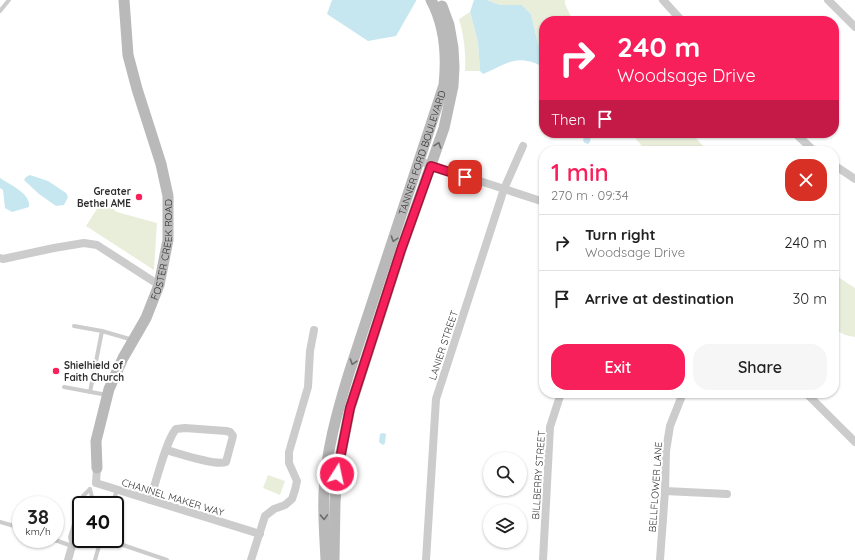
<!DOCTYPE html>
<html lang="en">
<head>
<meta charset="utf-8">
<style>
  :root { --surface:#fff; --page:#f6f6f6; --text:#222; --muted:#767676; --line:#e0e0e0; --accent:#f7205a }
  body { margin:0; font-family:Quicksand,sans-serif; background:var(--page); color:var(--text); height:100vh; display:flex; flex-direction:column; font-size:15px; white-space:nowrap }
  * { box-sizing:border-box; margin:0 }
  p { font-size:13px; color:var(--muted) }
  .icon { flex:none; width:22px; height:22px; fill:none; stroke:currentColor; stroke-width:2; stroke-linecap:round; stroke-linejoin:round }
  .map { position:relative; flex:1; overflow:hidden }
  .details { position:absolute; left:539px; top:146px; width:300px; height:252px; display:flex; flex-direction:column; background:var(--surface); border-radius:16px; box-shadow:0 1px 3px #0004 }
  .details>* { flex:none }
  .top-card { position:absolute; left:539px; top:16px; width:300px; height:122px; border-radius:16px; box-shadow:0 1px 3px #0004; background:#f7205a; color:#fff; overflow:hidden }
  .buttons { position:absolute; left:483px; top:452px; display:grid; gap:8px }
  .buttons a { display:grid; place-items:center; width:44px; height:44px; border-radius:50%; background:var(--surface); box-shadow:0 1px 3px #0004; font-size:20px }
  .speed { position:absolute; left:12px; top:496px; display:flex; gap:8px; font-size:20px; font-weight:700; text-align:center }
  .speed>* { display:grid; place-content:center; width:52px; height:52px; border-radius:50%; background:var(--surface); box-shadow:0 1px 3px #0004; line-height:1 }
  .speed small { font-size:10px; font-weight:400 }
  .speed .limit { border:2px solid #111; border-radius:6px; background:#fff; color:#111 }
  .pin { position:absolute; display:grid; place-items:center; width:34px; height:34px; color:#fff; margin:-17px; border-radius:8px; box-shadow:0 2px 6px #0006 }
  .me { position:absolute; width:44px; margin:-22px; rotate:10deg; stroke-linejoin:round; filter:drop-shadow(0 0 3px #0008) }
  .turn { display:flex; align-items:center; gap:14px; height:84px; padding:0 12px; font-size:18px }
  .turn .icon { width:52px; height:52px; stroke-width:2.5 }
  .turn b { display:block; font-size:28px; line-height:34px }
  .then { display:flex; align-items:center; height:38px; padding:0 12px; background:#0003; gap:8px; font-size:15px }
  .round { display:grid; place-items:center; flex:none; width:42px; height:42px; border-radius:16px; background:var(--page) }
  .summary { display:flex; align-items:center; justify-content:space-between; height:68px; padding:0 12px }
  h1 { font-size:24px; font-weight:600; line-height:30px; color:var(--accent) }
  .primary-button { display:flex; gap:8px; margin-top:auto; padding:8px 12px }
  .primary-button a { flex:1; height:46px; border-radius:16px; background:var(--accent); color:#fff; font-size:16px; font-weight:600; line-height:46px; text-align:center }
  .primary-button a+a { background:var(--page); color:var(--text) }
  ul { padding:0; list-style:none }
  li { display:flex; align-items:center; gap:12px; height:56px; padding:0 12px; border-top:1px solid var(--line) }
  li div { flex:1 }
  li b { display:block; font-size:15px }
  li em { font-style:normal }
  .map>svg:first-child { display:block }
</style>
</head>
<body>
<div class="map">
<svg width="855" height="560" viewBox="0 0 855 560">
  <rect width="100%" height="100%" fill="#fff"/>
  <g fill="#e9eedb">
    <path d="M487 0H565V4L573 21H544V52L538 44 531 14 522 5H500Z"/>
    <path d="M470 12 478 42 480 71H465C466 53 464 36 459 19Z"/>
    <path d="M631 133H691L708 151H646Z"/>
    <path d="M102 201 117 212 157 223 154 270 86 226Z"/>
    <path d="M834 272 838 277 855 288V337L845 335 834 329Z"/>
    <path d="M268 475 285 481 280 495 263 488Z"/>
  </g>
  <g fill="#c6e7ef">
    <path d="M332 0H416V1L396 36 368 41 327 14Z"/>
    <path d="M474 0H487L500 5H522L531 14 538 44 544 52V67C516 53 509 63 483 74L480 71 478 42 470 12Z"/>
    <path d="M585 133H591L590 142 588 144 585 143 583 141Z"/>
    <path d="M30 175 48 181 66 193 68 197 64 205 56 206 39 194 24 180 26 177Z"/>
    <path d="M0 178C10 185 31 193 29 207L12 212 5 208 3 190 0 188Z"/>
    <path d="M383 433 386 434 385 443 383 445 379 442 380 434Z"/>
  </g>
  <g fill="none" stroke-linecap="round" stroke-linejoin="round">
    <g stroke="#ccc" stroke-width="4">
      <path d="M0 11 9 0"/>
      <path d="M74 326 102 331"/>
      <path d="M64 387 107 395"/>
      <path d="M90 392 102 331 133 340"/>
      <path d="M89 505 92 497 90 489"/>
      <path d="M112 505 117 490"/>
      <path d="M0 522 21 528"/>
      <path d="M52 539 72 546"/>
      <path d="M105 539 167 560"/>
      <path d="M72 546 70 537 83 496 90 489"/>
      <path d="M72 546 79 537 81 530"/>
      <path d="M95 560 101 539"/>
    </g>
    <g stroke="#ccc" stroke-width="8">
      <path d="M663 0 682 21"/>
      <path d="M828 0 855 27"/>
      <path d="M795 133 814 151"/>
      <path d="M419 161 544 202"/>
      <path d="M834 165 855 179"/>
      <path d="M0 258 3 259 54 248 84 243 97 245 159 285"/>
      <path d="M806 393 855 442"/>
      <path d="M97 468 96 483 260 534"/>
      <path d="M665 491 727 494"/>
      <path d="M150 500C156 483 166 440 176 429L185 428 226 431 230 432 233 436 226 462C215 466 178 453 166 450"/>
      <path d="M68 560 72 546"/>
      <path d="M251 560 265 516 274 509 285 505 292 499 295 490 297 481 289 463V452L308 387 310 351 314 330"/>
      <path d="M426 560 436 399 504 189 523 146"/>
      <path d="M543 560 550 427 561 393"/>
      <path d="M660 560 665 491 666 451 670 426 683 393"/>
    </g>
    <g stroke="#b9b9b9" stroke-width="11">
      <path id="s1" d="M97 468 96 441 109 389 123 358 146 318 159 285 168 240V196L161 164 137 89 128 55 124 0"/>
      <path id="s2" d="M326 560C325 538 323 515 324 493 326 452 337 412 349 373L444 85C447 57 445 26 431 0"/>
      <path d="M334 560 335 503 337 473 350 408 401 250 444 128 453 86 454 67 453 48 449 25 442 6"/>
    </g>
  </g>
  <defs><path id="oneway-chevron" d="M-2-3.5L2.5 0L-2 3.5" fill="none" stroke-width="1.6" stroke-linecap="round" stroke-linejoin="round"/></defs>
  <g stroke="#6d6d6d">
    <use href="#oneway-chevron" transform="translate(438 145) rotate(-71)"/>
    <use href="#oneway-chevron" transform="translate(394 239) rotate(108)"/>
    <use href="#oneway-chevron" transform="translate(353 362) rotate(108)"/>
    <use href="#oneway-chevron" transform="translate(324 517) rotate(88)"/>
  </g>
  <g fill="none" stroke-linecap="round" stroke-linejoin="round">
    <g stroke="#a1153a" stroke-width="10">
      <path id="route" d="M337 474 350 408 401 250 431 166 465 177"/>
    </g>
    <use href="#route" stroke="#f7205a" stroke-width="7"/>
  </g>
  <g fill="#f7205a" stroke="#fff" stroke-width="1.5">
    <circle cx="139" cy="197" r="4"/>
    <circle cx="56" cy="371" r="4"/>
  </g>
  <g text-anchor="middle" stroke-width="4" stroke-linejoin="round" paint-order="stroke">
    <g font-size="10" fill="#2f2f2f" stroke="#fff">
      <text dy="4" stroke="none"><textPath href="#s2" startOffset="422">TANNER FORD BOULEVARD</textPath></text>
      <text dy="4" stroke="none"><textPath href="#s1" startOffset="232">FOSTER CREEK ROAD</textPath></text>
      <text transform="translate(443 345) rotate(-72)" y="4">LANIER STREET</text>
      <text transform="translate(538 475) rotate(-86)" y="4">BILLBERRY STREET</text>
      <text transform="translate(655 487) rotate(-86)" y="4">BELLFLOWER LANE</text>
      <text transform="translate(173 497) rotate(17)" y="4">CHANNEL MAKER WAY</text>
    </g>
    <g font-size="10" font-weight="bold" fill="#2f2f2f" stroke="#fff" text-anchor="end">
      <text x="131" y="195">Greater<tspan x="131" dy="12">Bethel AME</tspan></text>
      <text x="64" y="369" text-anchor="start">Shielhield of<tspan x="64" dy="12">Faith Church</tspan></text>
    </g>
  </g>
</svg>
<div class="buttons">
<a><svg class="icon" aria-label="search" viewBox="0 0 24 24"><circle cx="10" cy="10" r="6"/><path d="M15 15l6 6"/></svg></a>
<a><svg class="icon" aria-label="layers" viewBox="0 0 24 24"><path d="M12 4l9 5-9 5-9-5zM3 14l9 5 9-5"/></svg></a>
</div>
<div class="speed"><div>38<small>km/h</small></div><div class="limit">40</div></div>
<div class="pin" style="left:465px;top:177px;background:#d93025"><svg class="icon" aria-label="arrive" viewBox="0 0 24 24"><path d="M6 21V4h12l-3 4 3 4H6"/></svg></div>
<svg class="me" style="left:337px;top:474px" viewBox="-20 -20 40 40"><circle r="17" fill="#f7205a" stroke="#fff" stroke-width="3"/><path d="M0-11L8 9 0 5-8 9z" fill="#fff"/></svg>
<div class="top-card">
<div class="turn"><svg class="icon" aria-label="right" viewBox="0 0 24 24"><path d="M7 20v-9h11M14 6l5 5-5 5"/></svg><div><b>240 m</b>Woodsage Drive</div></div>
<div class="then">Then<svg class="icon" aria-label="arrive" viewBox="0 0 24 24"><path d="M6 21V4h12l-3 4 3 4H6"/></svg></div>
</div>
<section class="details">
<div class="summary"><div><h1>1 min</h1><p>270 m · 09:34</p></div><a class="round" style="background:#d93025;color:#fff"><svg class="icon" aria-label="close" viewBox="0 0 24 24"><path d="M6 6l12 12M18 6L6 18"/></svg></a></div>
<ul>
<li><svg class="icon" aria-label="right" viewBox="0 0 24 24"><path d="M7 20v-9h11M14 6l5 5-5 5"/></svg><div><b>Turn right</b><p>Woodsage Drive</p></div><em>240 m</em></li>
<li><svg class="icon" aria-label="arrive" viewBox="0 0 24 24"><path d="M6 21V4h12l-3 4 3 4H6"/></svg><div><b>Arrive at destination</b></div><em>30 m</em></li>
</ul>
<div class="primary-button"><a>Exit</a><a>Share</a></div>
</section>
</div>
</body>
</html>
